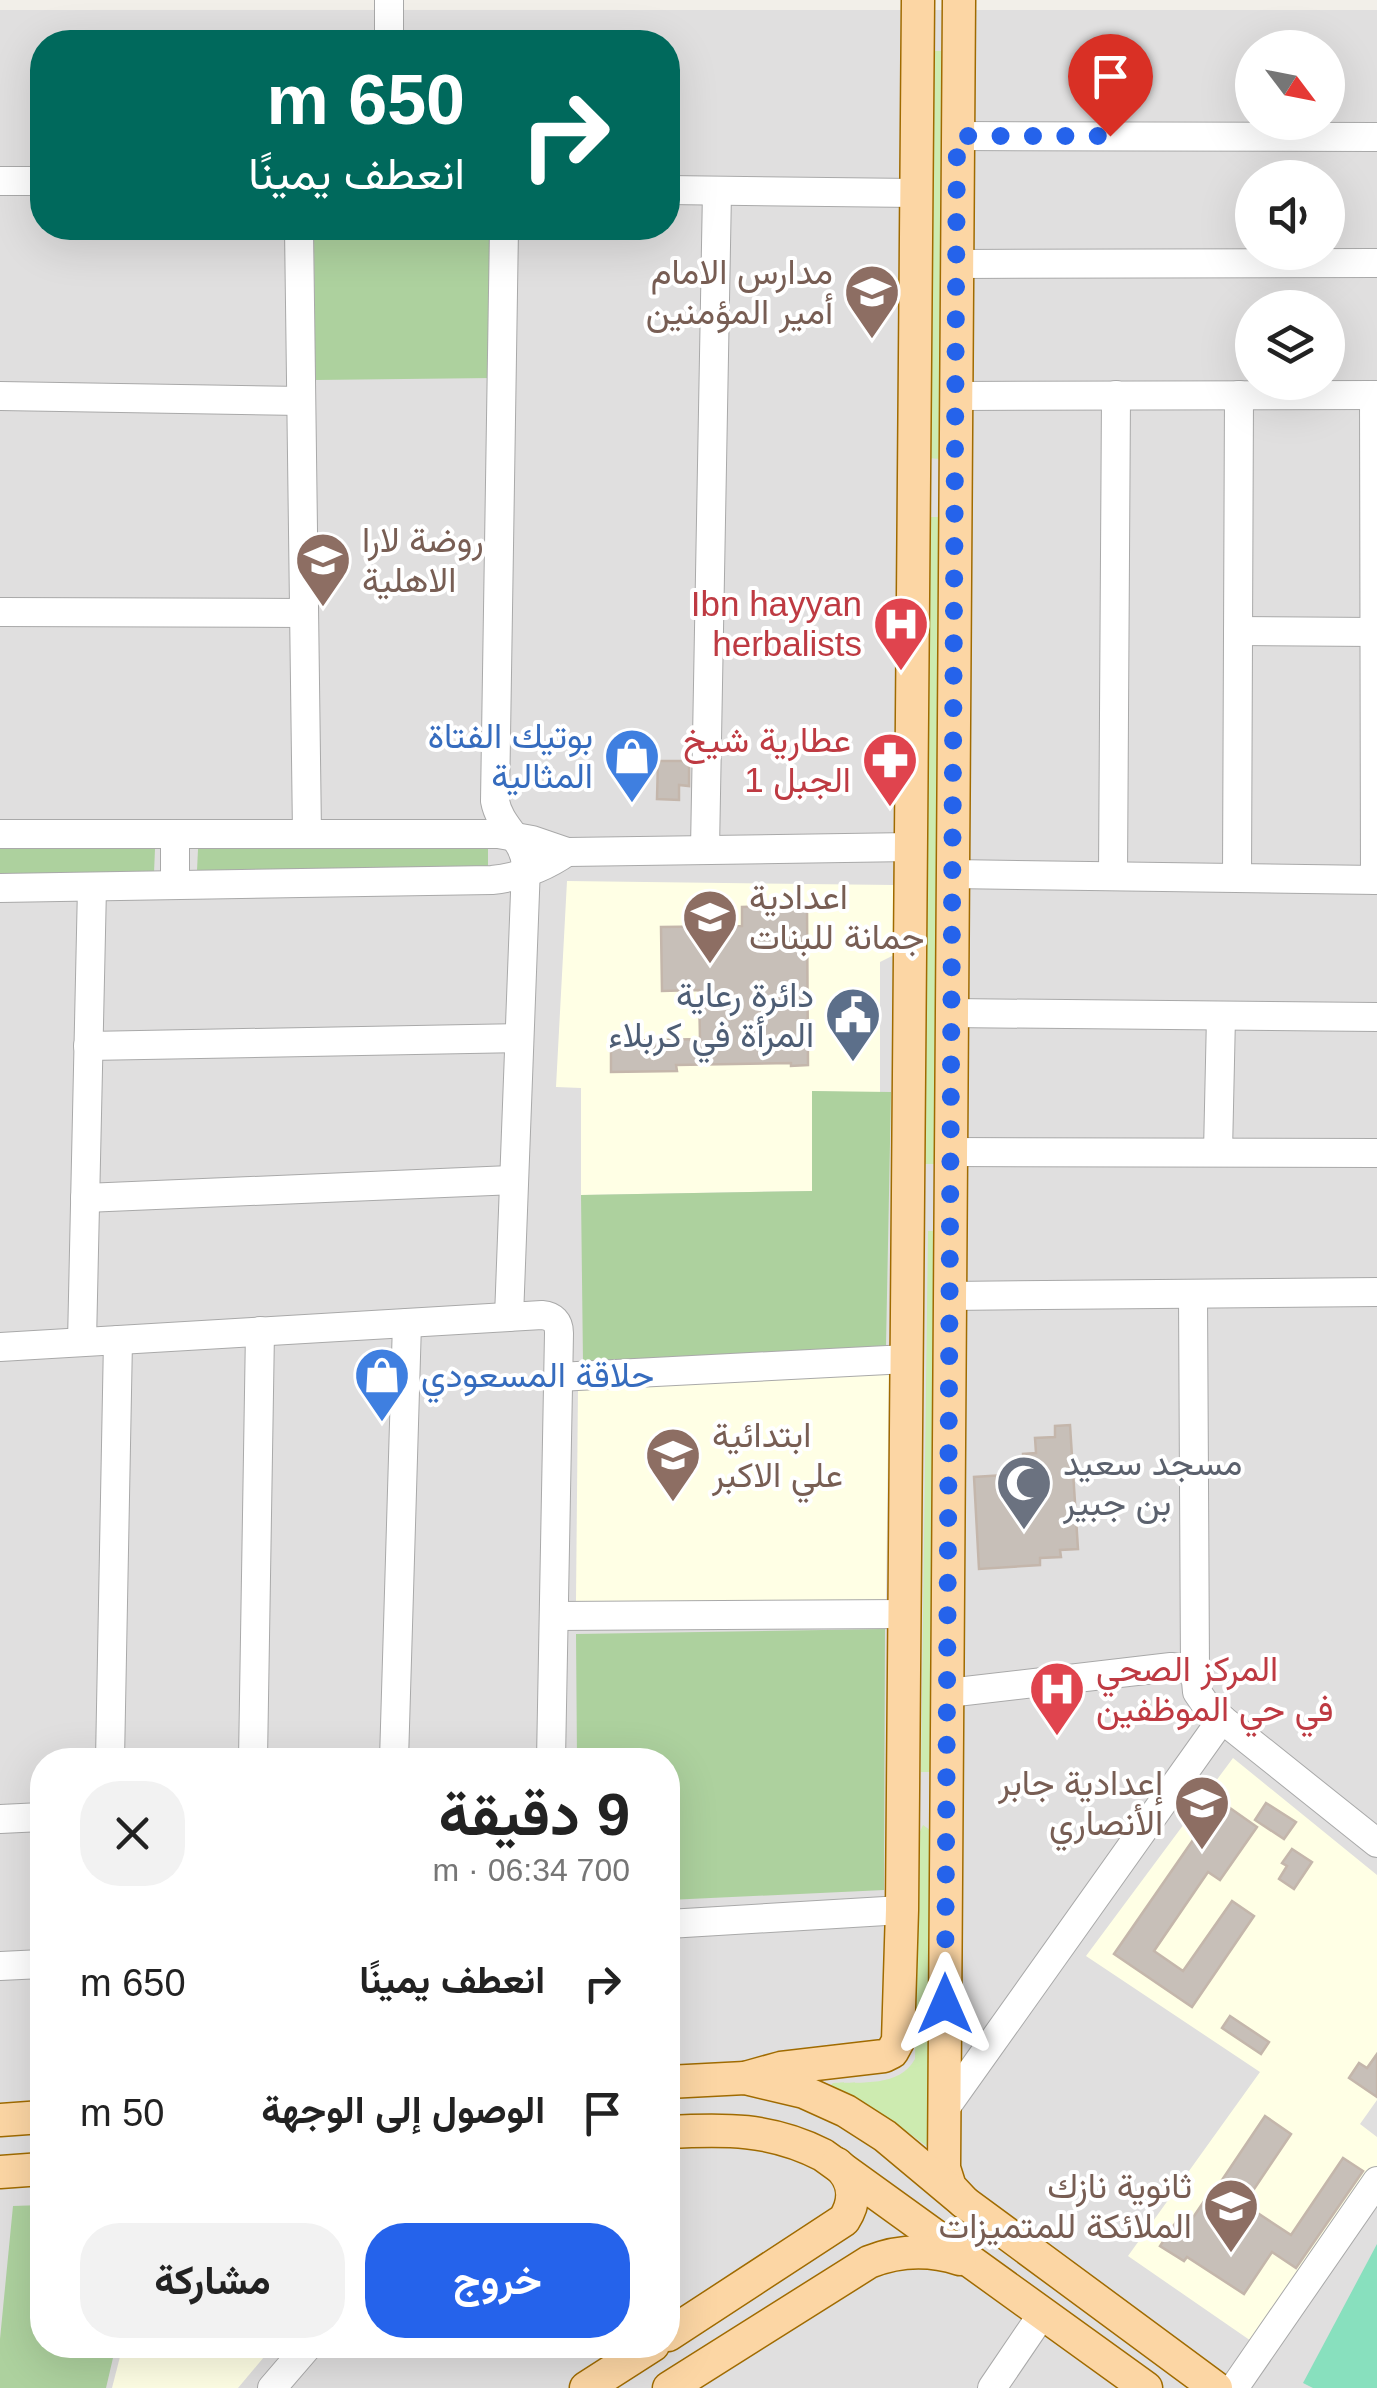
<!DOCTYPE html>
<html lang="ar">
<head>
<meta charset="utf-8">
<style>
  :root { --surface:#fff; --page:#f2f2f2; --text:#222; --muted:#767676; --accent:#2563eb }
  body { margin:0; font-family:Helvetica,Vazirmatn,sans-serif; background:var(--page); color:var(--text); direction:rtl; height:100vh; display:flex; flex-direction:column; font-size:38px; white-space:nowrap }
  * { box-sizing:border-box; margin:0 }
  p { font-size:32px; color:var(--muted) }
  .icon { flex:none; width:55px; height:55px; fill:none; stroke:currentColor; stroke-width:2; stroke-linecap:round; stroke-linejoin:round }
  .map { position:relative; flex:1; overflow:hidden; direction:ltr }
  .panel { position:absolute; left:30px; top:1748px; width:650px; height:610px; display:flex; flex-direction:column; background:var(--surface); border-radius:40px; box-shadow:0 10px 40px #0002; direction:rtl }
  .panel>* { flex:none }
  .guide { position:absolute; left:30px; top:30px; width:650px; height:210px; border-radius:40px; box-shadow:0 10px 40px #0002; direction:rtl; background:#00695c; color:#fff; overflow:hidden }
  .needle { width:65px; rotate:122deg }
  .fabs { position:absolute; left:1235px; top:30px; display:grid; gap:20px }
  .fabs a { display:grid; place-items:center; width:110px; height:110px; border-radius:50%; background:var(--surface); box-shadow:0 10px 40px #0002; font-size:50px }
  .pin { position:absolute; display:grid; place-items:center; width:85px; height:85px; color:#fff; margin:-102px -42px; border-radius:50% 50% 50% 0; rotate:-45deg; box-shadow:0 0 10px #0007 }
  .pin .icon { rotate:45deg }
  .me { position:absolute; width:110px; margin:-55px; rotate:0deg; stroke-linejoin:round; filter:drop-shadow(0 0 8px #0008) }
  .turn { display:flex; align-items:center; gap:35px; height:210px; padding:0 50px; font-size:45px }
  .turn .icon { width:130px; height:130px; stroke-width:2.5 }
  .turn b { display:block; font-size:70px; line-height:85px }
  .round { display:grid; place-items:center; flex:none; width:105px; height:105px; border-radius:40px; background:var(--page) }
  .overview { display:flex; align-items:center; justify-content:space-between; height:170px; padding:0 50px }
  h1 { font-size:60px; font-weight:700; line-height:75px }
  .button { display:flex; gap:20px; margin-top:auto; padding:20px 50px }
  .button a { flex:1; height:115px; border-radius:40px; background:var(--accent); color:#fff; font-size:40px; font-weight:700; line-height:115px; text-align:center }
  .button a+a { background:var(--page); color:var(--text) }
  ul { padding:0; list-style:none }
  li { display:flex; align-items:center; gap:30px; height:130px; padding:0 50px }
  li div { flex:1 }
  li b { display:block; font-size:38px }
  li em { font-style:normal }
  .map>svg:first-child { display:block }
</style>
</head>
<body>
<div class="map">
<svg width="1377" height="2388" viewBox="0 0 1377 2388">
  <rect width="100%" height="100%" fill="#f2efe9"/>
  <path fill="#e0dfdf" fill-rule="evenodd" d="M0 10H1377V2388H0ZM42 42H668V228H42ZM1252 48H1328V122H1252ZM1252 178H1328V252H1252ZM1252 308H1328V382H1252ZM42 1760H668V2345H42Z"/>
  <g fill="#ffffe5">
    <path d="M567 881 895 885 894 955 880 962V1093L812 1091V1191L581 1195V1088L556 1087Z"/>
    <path d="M889 1370 886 1601H576L578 1390Z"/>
    <path d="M1233 1758 1377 1875V2100L1360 2124 1377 2137V2169L1254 2343 1128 2256 1260 2072 1086 1956Z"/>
    <path d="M123 2345H274L238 2388H112Z"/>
  </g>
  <g fill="#cdebb0">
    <path d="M930 51H941L940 459 928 458Z"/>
    <path d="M929 517H941L935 1164H924Z"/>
    <path d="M928 1231H939L932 1772H921Z"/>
    <path d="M923 1825 930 1830 928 2147 884 2115 831 2089 830 2086 833 2083C861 2082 900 2087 915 2059L919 1834Z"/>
  </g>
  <g fill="#add19e">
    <path d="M314 228H492L493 378 315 380Z"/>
    <path d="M488 848V869L197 871 198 849Z"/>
    <path d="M0 849H155L154 873H0Z"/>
    <path d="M812 1091 891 1092 886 1346 583 1363 581 1195 812 1191Z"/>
    <path d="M885 1629 884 1890 668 1900V1760H577L576 1634Z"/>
    <path d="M42 2205V2345H116L106 2388H0V2339L13 2206Z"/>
  </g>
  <path fill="#88e0be" d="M1377 2244V2388H1313L1303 2383Z"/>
  <g fill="#c7bfb8" stroke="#c4b6ab" stroke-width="2.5">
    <path d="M658 761H689V786L679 785V800L657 799Z"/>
    <path d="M807 905 808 1065 791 1066V1063L676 1065 677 1071 611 1072V1041L700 1039 699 990 662 991 661 927 742 926V907Z"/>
    <path d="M1070 1425 1078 1549 1060 1550 1061 1557 1040 1558V1565L979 1569 974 1477 1024 1474 1023 1454 1036 1453 1035 1438 1055 1437V1426Z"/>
    <path d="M1220 1801 1257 1827 1220 1880 1208 1872 1154 1951 1183 1971 1232 1901 1254 1916 1192 2007 1114 1954Z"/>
    <path d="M1266 1803 1296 1822 1284 1839 1255 1820Z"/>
    <path d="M1292 1849 1312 1862 1294 1889 1279 1879 1287 1866 1282 1863Z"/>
    <path d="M1230 2016 1269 2042 1261 2054 1222 2028Z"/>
    <path d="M1377 2054V2097L1349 2078 1359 2063 1367 2068Z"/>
    <path d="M1265 2116 1291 2134 1244 2204 1291 2235 1343 2158 1363 2171 1296 2268 1272 2252 1244 2294 1187 2257 1184 2261 1160 2246 1182 2213 1192 2219 1215 2185 1218 2186Z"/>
  </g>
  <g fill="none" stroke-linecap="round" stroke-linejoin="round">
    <g stroke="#a9a9a9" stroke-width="30">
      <g id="minor">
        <path d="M389 42V0"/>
        <path d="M957 136 1377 137"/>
        <path d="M0 181H42"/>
        <path d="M668 190 915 193"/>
        <path d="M299 228 307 834"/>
        <path d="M504 228 495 801C500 828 525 839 526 866L509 1317"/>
        <path d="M956 264 1377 263"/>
        <path d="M1374 395 1375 880"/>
        <path d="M0 396 301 401"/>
        <path d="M955 396 1377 395"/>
        <path d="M0 612 304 613"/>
        <path d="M1238 631 1374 632"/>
        <path d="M0 834H498L532 840 567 852 911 847"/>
        <path d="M705 849 717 191"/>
        <path d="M952 874 1377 880"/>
        <path d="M1113 876 1116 395"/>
        <path d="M1237 878 1239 395"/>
        <path d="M175 885V834"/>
        <path d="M0 888 492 880C520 877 544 868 567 852"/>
        <path d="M951 1013 1377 1017"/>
        <path d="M88 1046 518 1038"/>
        <path d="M950 1152 1377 1153"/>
        <path d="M1218 1152 1221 1016"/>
        <path d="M85 1198 513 1180"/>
        <path d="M1193 1294 1195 1670"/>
        <path d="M949 1296 1377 1292"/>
        <path d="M82 1342 92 887"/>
        <path d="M0 1347 542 1315C553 1316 559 1322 559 1333L551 1760"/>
        <path d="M558 1377 907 1359"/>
        <path d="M554 1616 905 1614"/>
        <path d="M948 1693 1171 1667 1195 1670 1197 1692 1208 1708 1377 1843"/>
        <path d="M110 1760 118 1340"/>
        <path d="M253 1760 260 1331"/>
        <path d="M394 1760 407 1323"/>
        <path d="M0 1819 42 1817"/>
        <path d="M668 1924 902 1910"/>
        <path d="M0 1966 42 1964"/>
        <path d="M944 2110 1222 1719"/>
        <path d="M272 2388 309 2345"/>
        <path d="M992 2388 1043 2313"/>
        <path d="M1234 2388 1377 2181"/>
      </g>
    </g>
    <g stroke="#a06b00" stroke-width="35">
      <g id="major">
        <path d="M959 0 944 2168 950 2187 964 2202"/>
        <path d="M745 2078 781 2068 884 2056 892 2052 898 2041 902 1910 918 0"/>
        <path d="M668 2082 745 2078 804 2092 846 2111 885 2136 964 2202 1216 2388"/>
        <path d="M0 2120 42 2117"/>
        <path d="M668 2132C724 2129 771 2128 823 2155L1146 2388"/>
        <path d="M0 2172 42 2169"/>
        <path d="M668 2335 844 2220C857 2200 855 2180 837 2164"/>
        <path d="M586 2388 653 2345"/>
        <path d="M669 2388 869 2262C899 2250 929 2249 960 2259"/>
      </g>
    </g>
    <use href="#minor" stroke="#fff" stroke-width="28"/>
    <use href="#major" stroke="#fcd6a4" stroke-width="32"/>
  </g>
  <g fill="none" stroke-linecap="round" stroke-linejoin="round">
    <path stroke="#2563eb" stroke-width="18" stroke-dasharray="0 32.4" d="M945 2004 957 136H1110"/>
  </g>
  <defs>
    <g id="school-pin" transform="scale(2.875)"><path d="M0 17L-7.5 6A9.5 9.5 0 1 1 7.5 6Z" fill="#8d6e63" stroke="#fff"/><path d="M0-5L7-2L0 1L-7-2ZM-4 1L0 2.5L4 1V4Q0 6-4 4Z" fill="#fff"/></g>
    <g id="hospital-pin" transform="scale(2.875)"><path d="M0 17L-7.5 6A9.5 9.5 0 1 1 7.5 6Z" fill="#e0444e" stroke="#fff"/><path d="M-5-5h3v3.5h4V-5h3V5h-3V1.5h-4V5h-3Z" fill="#fff"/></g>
    <g id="shop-pin" transform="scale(2.875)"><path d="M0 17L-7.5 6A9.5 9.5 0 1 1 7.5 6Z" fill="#3f7fe0" stroke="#fff"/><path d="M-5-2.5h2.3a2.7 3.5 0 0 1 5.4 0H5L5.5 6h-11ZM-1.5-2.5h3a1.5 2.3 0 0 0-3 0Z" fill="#fff"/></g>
    <g id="pharmacy-pin" transform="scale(2.875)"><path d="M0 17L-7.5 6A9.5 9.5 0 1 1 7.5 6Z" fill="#e0444e" stroke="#fff"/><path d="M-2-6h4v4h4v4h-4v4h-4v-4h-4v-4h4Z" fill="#fff"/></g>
    <g id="civic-pin" transform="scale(2.875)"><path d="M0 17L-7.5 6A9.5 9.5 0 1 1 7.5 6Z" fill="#5c6f8a" stroke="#fff"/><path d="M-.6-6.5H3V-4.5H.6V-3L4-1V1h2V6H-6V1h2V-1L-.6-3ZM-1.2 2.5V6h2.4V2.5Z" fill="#fff"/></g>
    <g id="mosque-pin" transform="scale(2.875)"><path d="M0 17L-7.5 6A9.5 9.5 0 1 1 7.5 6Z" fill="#6b7280" stroke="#fff"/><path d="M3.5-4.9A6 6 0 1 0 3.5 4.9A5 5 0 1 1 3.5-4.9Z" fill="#fff"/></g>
  </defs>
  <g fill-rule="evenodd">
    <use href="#school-pin" x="872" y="292"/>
    <use href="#school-pin" x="323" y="560"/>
    <use href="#hospital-pin" x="901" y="624"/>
    <use href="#shop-pin" x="632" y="756"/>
    <use href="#pharmacy-pin" x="890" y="760"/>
    <use href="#school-pin" x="710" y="917"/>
    <use href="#civic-pin" x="853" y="1015"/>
    <use href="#shop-pin" x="382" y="1375"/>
    <use href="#school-pin" x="673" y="1455"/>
    <use href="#mosque-pin" x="1024" y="1483"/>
    <use href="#hospital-pin" x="1057" y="1689"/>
    <use href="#school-pin" x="1202" y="1803"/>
    <use href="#school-pin" x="1231" y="2206"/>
  </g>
  <g text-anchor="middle" stroke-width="8" stroke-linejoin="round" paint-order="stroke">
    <g font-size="35" fill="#785e54" stroke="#fff" text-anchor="end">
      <text x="833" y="284">مدارس الامام<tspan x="833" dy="40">أمير المؤمنين</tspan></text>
      <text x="362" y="552" text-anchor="start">روضة لارا<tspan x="362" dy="40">الاهلية</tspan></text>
      <text x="749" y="909" text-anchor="start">اعدادية<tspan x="749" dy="40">جمانة للبنات</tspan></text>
      <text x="712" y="1447" text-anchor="start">ابتدائية<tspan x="712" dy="40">علي الاكبر</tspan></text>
      <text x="1163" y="1795">إعدادية جابر<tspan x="1163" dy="40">الأنصاري</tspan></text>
      <text x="1192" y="2198">ثانوية نازك<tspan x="1192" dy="40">الملائكة للمتميزات</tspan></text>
    </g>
    <g font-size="35" fill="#be3a42" stroke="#fff" text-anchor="end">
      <text x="862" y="616">Ibn hayyan<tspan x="862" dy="40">herbalists</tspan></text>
      <text x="851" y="752">عطارية شيخ<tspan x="851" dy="40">الجبل 1</tspan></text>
      <text x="1096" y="1681" text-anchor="start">المركز الصحي<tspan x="1096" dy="40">في حي الموظفين</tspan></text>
    </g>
    <g font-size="35" fill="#366cbe" stroke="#fff" text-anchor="end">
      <text x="593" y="748">بوتيك الفتاة<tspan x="593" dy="40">المثالية</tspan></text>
      <text x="421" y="1387" text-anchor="start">حلاقة المسعودي</text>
    </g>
    <g font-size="35" fill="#4e5e75" stroke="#fff" text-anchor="end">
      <text x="814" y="1007">دائرة رعاية<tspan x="814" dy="40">المرأة في كربلاء</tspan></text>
    </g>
    <g font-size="35" fill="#5b616d" stroke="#fff" text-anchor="start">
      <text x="1063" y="1475">مسجد سعيد<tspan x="1063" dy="40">بن جبير</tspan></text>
    </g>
  </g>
</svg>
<div class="fabs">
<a><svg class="needle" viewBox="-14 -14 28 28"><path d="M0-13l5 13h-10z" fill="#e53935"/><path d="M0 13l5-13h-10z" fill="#767676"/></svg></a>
<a><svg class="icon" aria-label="sound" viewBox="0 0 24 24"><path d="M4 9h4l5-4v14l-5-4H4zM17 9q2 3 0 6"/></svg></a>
<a><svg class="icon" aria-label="layers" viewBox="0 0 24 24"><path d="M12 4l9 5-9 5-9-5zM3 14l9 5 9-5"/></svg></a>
</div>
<div class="pin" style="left:1110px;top:136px;background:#d93025"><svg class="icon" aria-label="arrive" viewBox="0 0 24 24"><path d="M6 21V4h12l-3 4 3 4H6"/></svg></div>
<svg class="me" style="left:945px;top:2004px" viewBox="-20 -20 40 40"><path d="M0-17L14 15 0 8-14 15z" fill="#2563eb" stroke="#fff" stroke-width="4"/></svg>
<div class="guide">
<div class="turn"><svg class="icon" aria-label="right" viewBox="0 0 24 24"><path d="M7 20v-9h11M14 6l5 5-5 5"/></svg><div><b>650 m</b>انعطف يمينًا</div></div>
</div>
<section class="panel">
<div class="overview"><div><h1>9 دقيقة</h1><p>700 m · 06:34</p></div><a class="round"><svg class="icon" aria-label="close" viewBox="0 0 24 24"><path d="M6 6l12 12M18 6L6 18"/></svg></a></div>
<ul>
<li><svg class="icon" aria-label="right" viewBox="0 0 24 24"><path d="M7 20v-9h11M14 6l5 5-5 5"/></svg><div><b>انعطف يمينًا</b></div><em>650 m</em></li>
<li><svg class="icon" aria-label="arrive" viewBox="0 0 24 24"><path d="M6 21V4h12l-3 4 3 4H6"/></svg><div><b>الوصول إلى الوجهة</b></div><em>50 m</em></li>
</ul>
<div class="button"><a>خروج</a><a>مشاركة</a></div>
</section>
</div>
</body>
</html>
